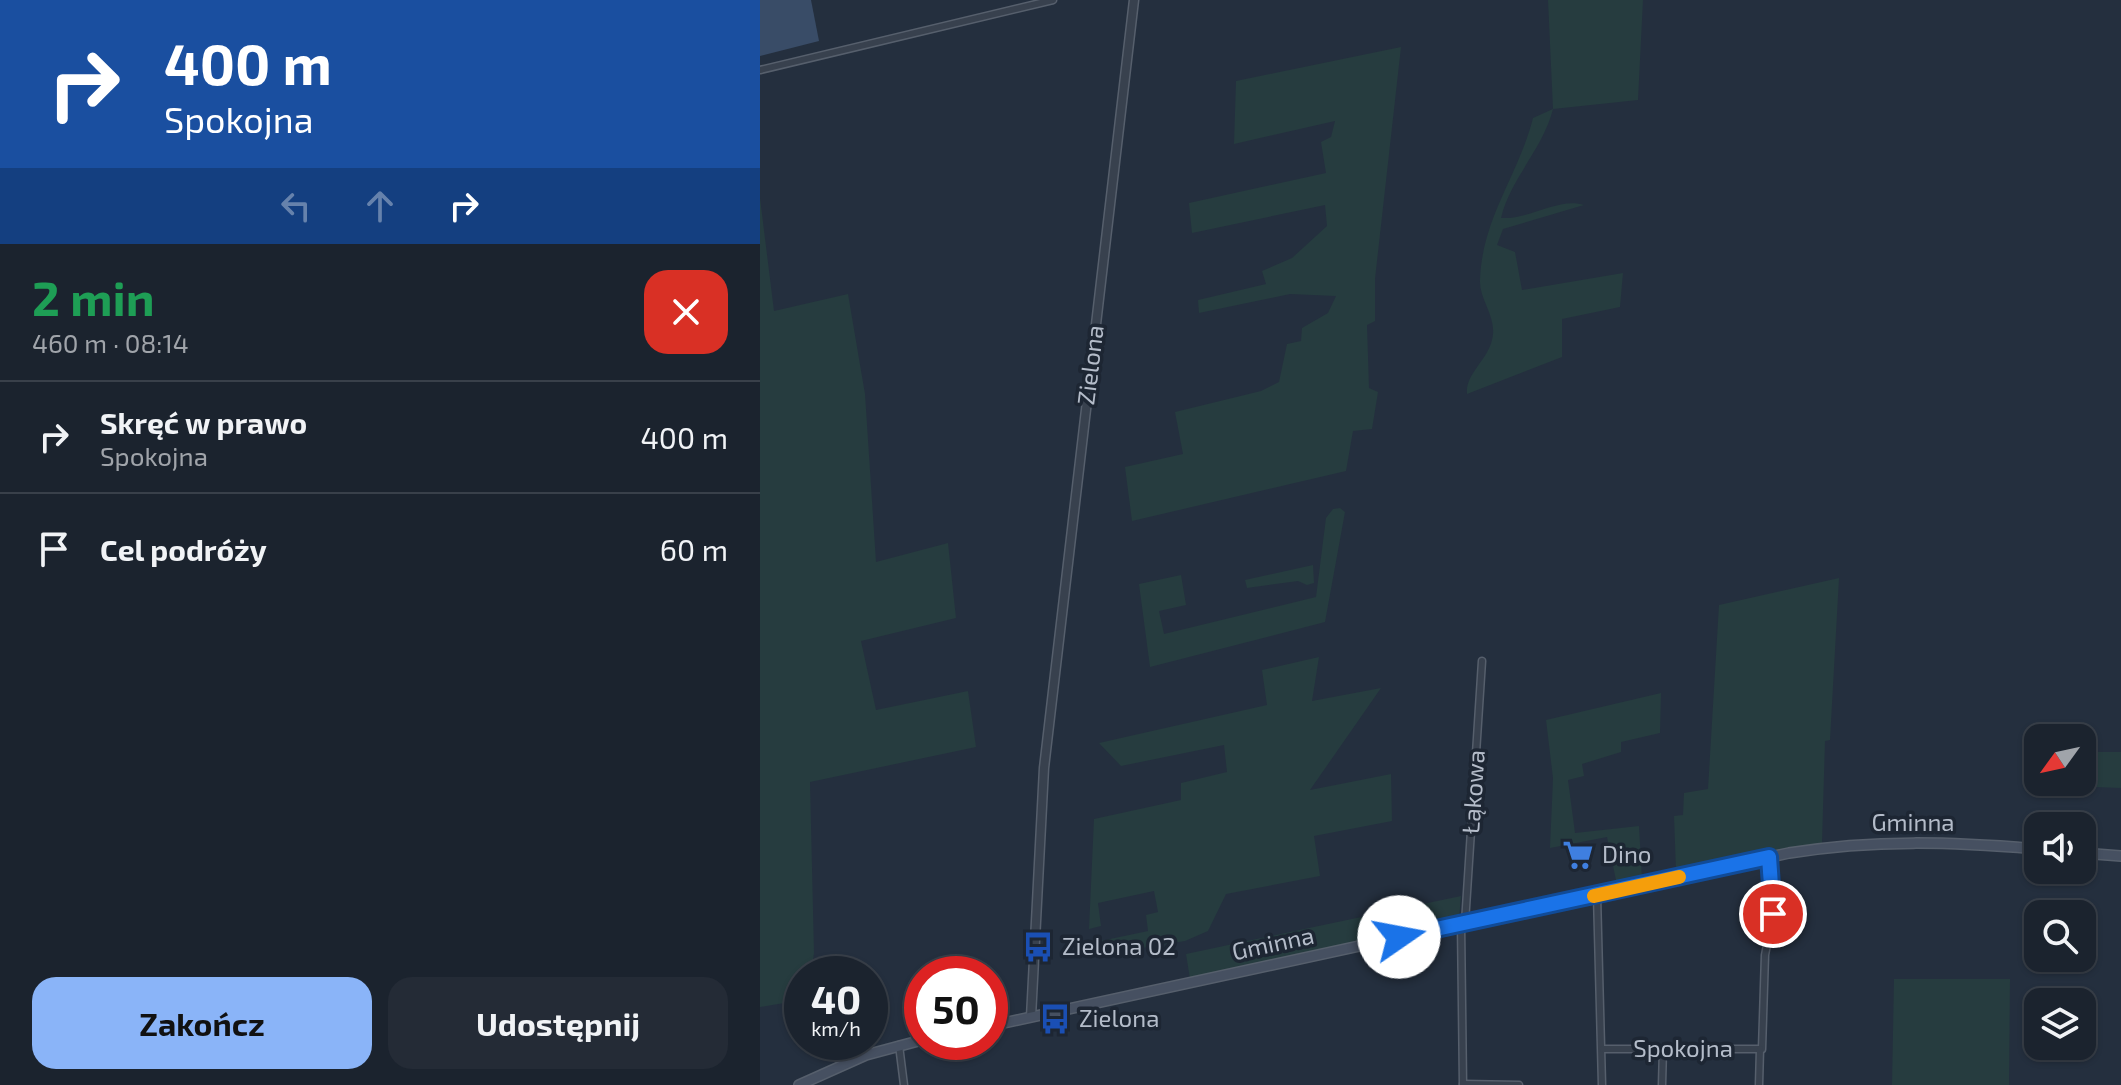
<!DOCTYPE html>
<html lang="pl">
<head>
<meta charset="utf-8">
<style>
  :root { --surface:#1b232e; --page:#242b36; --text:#f1f3f6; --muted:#a0a4aa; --line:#39404a; --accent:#8ab4f8 }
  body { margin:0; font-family:"Exo 2",sans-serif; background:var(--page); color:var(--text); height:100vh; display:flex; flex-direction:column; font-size:30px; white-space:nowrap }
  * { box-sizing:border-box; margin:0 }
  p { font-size:26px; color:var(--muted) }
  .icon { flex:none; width:44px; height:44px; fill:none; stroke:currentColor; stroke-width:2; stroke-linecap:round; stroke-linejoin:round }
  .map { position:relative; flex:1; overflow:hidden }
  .details { display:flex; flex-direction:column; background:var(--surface); width:760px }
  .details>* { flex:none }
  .hud { background:#1a4fa0; color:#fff; overflow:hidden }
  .needle { width:52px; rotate:237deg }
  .tools { position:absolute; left:1264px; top:724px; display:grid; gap:16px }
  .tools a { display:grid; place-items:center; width:72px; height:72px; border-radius:16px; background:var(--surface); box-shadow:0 2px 6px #0004,0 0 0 2px var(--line); font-size:40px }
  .speed { position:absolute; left:24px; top:956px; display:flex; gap:16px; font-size:40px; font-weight:700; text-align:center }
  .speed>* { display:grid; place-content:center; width:104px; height:104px; border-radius:50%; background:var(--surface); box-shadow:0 2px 6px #0004,0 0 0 2px var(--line); line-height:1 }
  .speed small { font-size:20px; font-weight:400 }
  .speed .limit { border:12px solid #d22; background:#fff; color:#111 }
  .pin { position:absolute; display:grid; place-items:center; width:68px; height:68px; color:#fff; margin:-34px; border:4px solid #fff; border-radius:50%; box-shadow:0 2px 8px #0007 }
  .me { position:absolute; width:88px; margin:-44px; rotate:78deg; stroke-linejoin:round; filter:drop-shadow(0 0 6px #0008) }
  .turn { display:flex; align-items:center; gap:28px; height:168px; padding:0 32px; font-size:36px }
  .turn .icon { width:104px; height:104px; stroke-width:2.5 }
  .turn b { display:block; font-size:56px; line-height:68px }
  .lanes { display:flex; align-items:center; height:76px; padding:0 32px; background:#0003; justify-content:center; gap:40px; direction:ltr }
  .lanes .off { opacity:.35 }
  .round { display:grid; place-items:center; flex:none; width:84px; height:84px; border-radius:24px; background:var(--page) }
  .summary { display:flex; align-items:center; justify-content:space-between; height:136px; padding:0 32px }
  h1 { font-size:48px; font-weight:700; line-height:60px; color:#1e9e55 }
  .cta { display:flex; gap:16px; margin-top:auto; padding:16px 32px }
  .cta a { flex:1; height:92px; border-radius:24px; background:var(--accent); color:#111; font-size:32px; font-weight:700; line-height:92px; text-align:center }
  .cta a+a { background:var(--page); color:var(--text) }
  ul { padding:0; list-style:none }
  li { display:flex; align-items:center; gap:24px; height:112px; padding:0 32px; border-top:2px solid var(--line) }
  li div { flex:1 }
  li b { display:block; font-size:30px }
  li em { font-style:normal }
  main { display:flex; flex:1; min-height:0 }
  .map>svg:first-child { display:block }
</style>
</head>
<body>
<main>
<section class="details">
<div class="hud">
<div class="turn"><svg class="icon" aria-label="right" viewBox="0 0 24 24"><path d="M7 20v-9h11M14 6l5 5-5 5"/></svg><div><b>400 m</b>Spokojna</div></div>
<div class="lanes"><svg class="icon off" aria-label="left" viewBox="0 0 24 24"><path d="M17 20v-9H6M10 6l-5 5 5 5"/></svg><svg class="icon off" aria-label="ahead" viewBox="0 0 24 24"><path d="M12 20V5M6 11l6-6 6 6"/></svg><svg class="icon" aria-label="right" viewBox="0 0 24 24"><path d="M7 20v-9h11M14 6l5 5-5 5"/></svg></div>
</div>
<div class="summary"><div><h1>2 min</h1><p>460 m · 08:14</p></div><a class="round" style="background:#d93025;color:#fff"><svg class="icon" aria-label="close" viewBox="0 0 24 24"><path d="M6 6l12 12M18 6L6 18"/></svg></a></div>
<ul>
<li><svg class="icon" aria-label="right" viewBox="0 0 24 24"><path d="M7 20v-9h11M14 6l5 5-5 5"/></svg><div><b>Skręć w prawo</b><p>Spokojna</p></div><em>400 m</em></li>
<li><svg class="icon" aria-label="arrive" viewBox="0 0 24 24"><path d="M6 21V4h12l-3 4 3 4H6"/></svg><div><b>Cel podróży</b></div><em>60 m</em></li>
</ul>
<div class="cta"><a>Zakończ</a><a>Udostępnij</a></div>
</section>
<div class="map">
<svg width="1361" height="1085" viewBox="0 0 1361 1085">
  <rect width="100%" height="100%" fill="#242f3e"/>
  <g fill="#263c3f">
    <path d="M788 0H883L878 100 793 109C783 149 750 179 741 218 769 220 799 197 824 205L743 229 737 245 755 252 762 290 863 273 860 307 802 319V357L707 394C705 372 731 359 733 334 735 315 719 298 720 280 722 218 759 174 773 118L793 109Z"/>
    <path d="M641 47 615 279V321L607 325 609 388 618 392 612 429 593 431 586 471 372 521 365 467 423 454 415 412 501 391 519 382 527 344 541 341 542 328 568 313 576 296 530 294 439 313 438 300 506 284 502 271 532 258 567 226 565 205 432 233 429 203 566 173 561 142 571 137 575 121 474 144 476 81Z"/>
    <path d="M0 198 14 311 88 294 105 394 116 562 188 543 196 618 101 641 116 710 208 691 216 747 50 782 54 953 51 974H42V1000L0 1007Z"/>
    <path d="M580 508 585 512 565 622 390 667 379 584 421 575 426 605 399 611 404 634 556 597 566 518 573 509Z"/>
    <path d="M553 565 554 583 547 585 538 581 487 588 485 580Z"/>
    <path d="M1079 578 1070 740 1065 741 1062 843 916 871 914 816 923 815 924 793 948 789 959 605Z"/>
    <path d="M559 657 552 701 621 688 550 790 631 774 632 821 554 836 560 876 466 894 448 931 425 941 333 956 331 943 388 931 386 915 398 912 394 891 338 903 341 926 329 929 334 819 421 800V783L467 772 464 745 361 766 339 743 507 705 502 670Z"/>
    <path d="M901 693 900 733 861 742V752L822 764 824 776 808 780 815 833 879 826 882 879 857 885 847 837 790 848 793 778 786 720Z"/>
    <path d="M1335 752H1361V788L1335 787Z"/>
    <path d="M701 896 699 919 430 979 426 954Z"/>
    <path d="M1134 979H1250L1249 1085H1132Z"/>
  </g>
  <path fill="#394c67" d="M0 0H51L59 41 0 56Z"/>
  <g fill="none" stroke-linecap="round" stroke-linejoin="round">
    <g stroke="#565f6c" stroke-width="9">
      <g id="minor">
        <path d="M0 70 293 0"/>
        <path d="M837 895 842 1085"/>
        <path d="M705 923 722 661"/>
        <path d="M701 924 703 1085"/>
        <path d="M139 1045 144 1085"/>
        <path d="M843 1049H1002L1005 955 1013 914 1009 857"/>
        <path d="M703 1084 759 1085"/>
        <path d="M902 1085 903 1048"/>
        <path d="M999 1085 1000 1049"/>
      </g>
    </g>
    <g stroke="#565f6c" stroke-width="11">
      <path id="tertiary" d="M271 1017 284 768 374 0"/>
    </g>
    <g stroke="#565f6c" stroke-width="12">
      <g id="secondary">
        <path d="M1322 853 1361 856"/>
        <path d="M230 1026 1029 853C1114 839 1193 842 1278 849"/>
        <path d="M39 1085 106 1055 162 1040"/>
      </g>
    </g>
    <use href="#minor" stroke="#38414e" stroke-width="6"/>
    <use href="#tertiary" stroke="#38414e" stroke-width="8"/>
    <use href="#secondary" stroke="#465061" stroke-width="9"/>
  </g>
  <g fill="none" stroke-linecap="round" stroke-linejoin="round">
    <g stroke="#114b97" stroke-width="20">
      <path id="route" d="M639 937 1009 857 1013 914"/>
    </g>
    <use href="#route" stroke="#1a73e8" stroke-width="14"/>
    <path stroke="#f59e0b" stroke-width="14" d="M834 896 919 877"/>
  </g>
  <defs>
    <g id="supermarket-bare" transform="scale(2.4)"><path d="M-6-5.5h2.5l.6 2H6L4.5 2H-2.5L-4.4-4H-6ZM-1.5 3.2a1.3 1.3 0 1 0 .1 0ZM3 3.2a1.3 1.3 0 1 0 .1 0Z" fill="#3f7fe0" stroke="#1d2633" stroke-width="2.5" paint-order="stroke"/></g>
    <g id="bus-bare" transform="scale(2.4)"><path d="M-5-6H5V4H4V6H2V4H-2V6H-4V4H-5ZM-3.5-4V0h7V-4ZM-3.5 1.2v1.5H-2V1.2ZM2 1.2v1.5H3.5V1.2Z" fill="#1a4fb4" stroke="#1d2633" stroke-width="2.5" paint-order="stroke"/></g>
  </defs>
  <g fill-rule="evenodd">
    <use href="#supermarket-bare" x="818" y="855"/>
    <use href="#bus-bare" x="278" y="947"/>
    <use href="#bus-bare" x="295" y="1019"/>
  </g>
  <g text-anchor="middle" stroke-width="7" stroke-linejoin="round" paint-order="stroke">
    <g font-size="24" fill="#b4bcc9" stroke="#1d2633">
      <text transform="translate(331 365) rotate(-83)" y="8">Zielona</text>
      <text transform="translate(714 792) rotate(-86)" y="8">Łąkowa</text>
      <text x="1153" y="831">Gminna</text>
      <text transform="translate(513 944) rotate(-12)" y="8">Gminna</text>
      <text x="923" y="1057">Spokojna</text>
    </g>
    <g font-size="24" fill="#b4bcc9" stroke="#1d2633" text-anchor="start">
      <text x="842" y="863">Dino</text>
      <text x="302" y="955">Zielona 02</text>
      <text x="319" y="1027">Zielona</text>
    </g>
  </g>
</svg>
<div class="tools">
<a><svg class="needle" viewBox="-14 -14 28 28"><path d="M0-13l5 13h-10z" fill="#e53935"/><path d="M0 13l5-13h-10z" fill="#a0a4aa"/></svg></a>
<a><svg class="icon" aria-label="sound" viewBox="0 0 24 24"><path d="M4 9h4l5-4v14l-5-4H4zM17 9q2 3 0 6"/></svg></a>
<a><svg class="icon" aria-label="search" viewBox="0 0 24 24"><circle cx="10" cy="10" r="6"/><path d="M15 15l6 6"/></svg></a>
<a><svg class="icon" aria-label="layers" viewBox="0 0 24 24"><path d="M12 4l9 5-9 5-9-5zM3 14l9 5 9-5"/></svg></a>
</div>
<div class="speed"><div>40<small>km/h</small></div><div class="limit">50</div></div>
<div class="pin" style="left:1013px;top:914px;background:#d93025"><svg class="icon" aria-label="arrive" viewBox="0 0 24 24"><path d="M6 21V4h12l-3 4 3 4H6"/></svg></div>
<svg class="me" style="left:639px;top:937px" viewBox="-20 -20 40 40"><circle r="19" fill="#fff"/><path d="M0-13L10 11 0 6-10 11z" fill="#1a73e8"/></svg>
</div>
</main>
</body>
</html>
